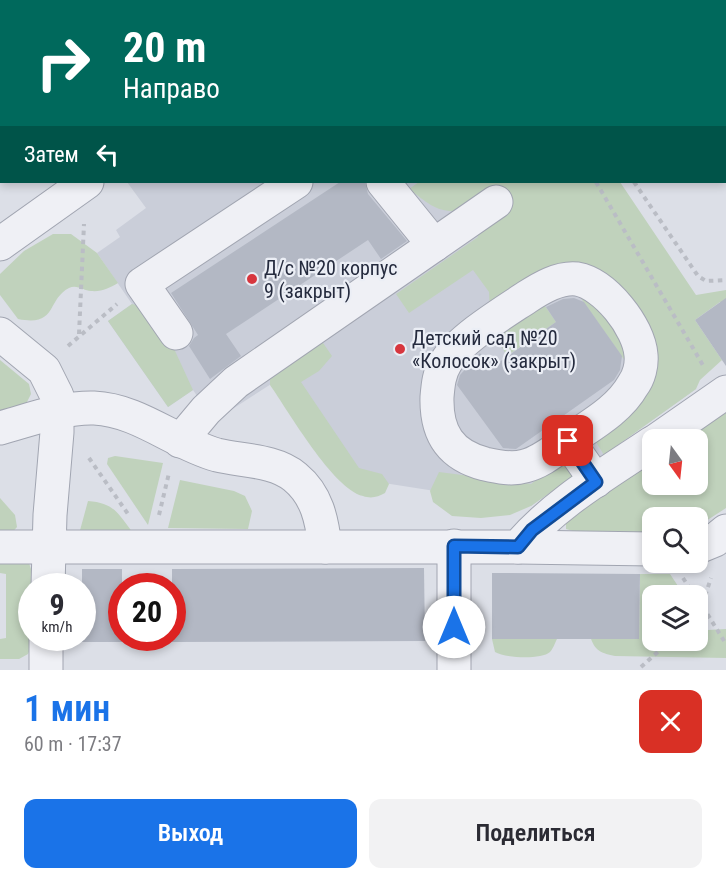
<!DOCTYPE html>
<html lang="ru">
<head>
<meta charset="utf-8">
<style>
  :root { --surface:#fff; --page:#f2f2f3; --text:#2b2b33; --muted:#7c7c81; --accent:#1a73e8 }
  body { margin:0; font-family:"Roboto Condensed",sans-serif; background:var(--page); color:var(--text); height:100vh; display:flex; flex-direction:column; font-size:22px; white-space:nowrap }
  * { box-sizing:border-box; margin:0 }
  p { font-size:20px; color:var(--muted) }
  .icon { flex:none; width:33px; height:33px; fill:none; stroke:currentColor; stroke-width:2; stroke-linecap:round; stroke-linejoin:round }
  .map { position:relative; height:670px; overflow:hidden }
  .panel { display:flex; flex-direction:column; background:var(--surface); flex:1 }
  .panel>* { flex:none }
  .banner { position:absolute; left:0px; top:0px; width:726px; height:183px; box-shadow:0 3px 9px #0003; background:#00695c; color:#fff; overflow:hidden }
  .needle { width:39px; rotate:165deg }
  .fabs { position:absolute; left:642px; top:429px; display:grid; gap:12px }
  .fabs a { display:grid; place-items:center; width:66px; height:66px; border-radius:12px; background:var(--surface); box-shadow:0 3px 9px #0003; font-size:30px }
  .speed { position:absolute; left:18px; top:573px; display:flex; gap:12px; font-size:30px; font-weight:700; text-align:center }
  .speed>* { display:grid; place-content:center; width:78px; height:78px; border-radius:50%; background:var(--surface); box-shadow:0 3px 9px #0003; line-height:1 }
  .speed small { font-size:15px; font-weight:400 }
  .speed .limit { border:9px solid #d22; background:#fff; color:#111 }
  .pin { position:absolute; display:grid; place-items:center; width:51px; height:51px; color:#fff; margin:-26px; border-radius:12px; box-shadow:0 3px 9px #0006 }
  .me { position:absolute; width:66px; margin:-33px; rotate:0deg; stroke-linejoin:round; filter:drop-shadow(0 0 4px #0008) }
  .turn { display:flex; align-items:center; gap:21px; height:126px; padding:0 24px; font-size:27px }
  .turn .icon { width:78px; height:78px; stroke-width:2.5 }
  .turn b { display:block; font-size:42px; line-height:51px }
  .then { display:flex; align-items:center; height:57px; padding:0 24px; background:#0003; gap:12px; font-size:22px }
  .round { display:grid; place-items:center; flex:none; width:63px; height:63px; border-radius:12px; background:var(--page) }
  .head { display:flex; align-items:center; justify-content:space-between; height:102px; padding:0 24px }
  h1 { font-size:36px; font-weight:600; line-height:45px; color:var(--accent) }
  .primary-button { display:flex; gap:12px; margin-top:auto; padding:12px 24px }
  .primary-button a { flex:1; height:69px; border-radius:12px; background:var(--accent); color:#fff; font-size:24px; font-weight:600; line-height:69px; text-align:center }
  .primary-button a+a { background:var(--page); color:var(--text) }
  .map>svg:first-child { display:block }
</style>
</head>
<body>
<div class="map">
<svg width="726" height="670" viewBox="0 0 726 670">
  <rect width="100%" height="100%" fill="#dcdfe7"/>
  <path fill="#caced9" d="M127 182H549L696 389 531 506 352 478 282 377 214 421 193 390 168 407 108 321 132 304 97 253 120 237 116 230 146 208Z"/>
  <g fill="#c0d2bc">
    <path d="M419 182H620L696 295 726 290V310L720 302 695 320 722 360 700 380 696 389 604 455 591 434 630 368 573 287 545 306 556 322 507 356 497 339 490 313 489 292 473 270 409 313 396 294 478 237 461 211C436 213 428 203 409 189Z"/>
    <path d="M53 234H71L97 253 118 283C109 288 102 292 91 291 84 291 77 284 69 288 46 300 58 327 18 319L0 295V274L24 251Z"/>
    <path d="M132 304 147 308 170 340 193 390 168 407 108 321Z"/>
    <path d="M319 337 332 356 319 371 301 382 359 468 382 474 389 484 385 493C378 497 371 499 363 496 333 489 289 412 270 385V375Z"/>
    <path d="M0 360 29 384 31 394 26 404 0 413Z"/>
    <path d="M726 408V508L723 510 698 526V518H652V535L580 533 566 529V521L652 458V484H698V440L680 439Z"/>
    <path d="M115 456 163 463 148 525 107 464 108 458Z"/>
    <path d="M564 464 578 473 531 506 510 515 481 518 452 516 433 502 430 491 439 472 531 484 552 467Z"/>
    <path d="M180 480 234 491 245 496 252 511 248 529 168 528Z"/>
    <path d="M0 498 15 515 17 527 10 535H0Z"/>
    <path d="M88 501C114 503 118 513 133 533L79 534Z"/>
    <path d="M0 560 29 563 31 569 30 649 28 654 19 659H0V639L6 638V574L0 573Z"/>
    <path d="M640 574H670L684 595 652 596V640H698V615L708 630 726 629V658L615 656C602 653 596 652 591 639H639Z"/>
    <path d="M492 639H557C555 643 553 649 550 652 541 660 505 658 495 652Z"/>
  </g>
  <g fill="#b3b8c4">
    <path d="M340 182H365L368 194 407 241 381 259 368 240 226 334 241 356 210 379 189 346 194 338 198 335 171 293Z"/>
    <path d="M574 298 584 302 622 356 620 370 614 380 516 449 503 448 457 385 460 375 480 353 491 368 556 322 546 307 563 299Z"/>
    <path d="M726 298V366L695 320Z"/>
    <path d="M424 568 425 641 172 642V569Z"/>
    <rect x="82" y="569" width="40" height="73"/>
    <path d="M492 573 640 574 639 639H492Z"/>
  </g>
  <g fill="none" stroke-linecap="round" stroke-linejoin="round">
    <g stroke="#a1a5b1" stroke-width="35">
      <g id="minor">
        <path d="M234 0 235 2"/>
        <path d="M72 2V0"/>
        <path d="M323 2 325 0"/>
        <path d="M0 244 87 182"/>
        <path d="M434 245 496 202"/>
        <path d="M176 333 142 284 296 182"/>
        <path d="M0 334 44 370 57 396V432L50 515 48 586"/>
        <path d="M0 428C30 420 63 407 94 408 139 410 174 443 217 455 242 461 275 460 295 477 317 495 322 520 325 547"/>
        <path d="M657 440 726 392"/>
        <path d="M180 441 206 410 236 382 434 245 383 182"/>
        <path d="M568 441C591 425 619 410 633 385 639 377 642 365 641 355 639 327 605 284 577 279 559 277 541 288 527 297 503 313 460 339 446 362 439 373 438 385 437 397 436 433 450 455 485 464 498 467 512 470 525 466 541 462 555 450 568 441L596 481"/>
        <path d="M0 547H518C554 504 606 474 652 443"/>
        <path d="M518 547 652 549"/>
        <path d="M698 547 715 540 726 531"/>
        <path d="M46 670V638"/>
        <path d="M454 670V546"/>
      </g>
    </g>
    <g stroke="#babdc5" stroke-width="4" stroke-dasharray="4.5 4.5" stroke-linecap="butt">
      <path d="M485 0 486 2"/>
      <path d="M514 0 515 2"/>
      <path d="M679 2H684"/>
      <path d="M703 2 705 0"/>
      <path d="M0 28 2 30"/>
      <path d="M0 80H2"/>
      <path d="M724 100 726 99"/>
      <path d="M724 121 726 124"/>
      <path d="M596 182 704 367"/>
      <path d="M634 182 698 276 706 281 726 280"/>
      <path d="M79 334 84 224"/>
      <path d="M68 346 117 304"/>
      <path d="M89 458 128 514"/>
      <path d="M159 515 169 473"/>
      <path d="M683 578 695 596"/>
      <path d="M698 599 726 644"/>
      <path d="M698 612 702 605 711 578"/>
      <path d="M641 667 671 640"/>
    </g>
    <use href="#minor" stroke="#eff0f5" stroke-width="33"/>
  </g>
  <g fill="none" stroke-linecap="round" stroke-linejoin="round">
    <g stroke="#114b97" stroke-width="15">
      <path id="route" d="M454 627V546L518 547 532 530 596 482 568 441"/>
    </g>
    <use href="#route" stroke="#1a73e8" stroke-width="10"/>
  </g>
  <g fill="#d7363e" stroke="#ebeef5" stroke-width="2">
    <circle cx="252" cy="279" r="6"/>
    <circle cx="400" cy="349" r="6"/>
  </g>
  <g text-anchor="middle" stroke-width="4.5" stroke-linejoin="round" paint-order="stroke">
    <g font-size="20" fill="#252b3e" stroke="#ebeef5" text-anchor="start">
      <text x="264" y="275">Д/с №20 корпус<tspan x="264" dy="23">9 (закрыт)</tspan></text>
      <text x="412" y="345">Детский сад №20<tspan x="412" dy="23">«Колосок» (закрыт)</tspan></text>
    </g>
  </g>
</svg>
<div class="fabs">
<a><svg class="needle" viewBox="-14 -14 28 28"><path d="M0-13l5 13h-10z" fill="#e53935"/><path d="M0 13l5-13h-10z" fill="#7c7c81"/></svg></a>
<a><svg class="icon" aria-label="search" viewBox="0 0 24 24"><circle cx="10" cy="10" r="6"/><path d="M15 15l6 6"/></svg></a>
<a><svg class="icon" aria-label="layers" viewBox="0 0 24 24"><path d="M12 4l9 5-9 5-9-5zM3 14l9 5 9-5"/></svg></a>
</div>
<div class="speed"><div>9<small>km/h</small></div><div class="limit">20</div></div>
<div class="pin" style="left:568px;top:441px;background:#d93025"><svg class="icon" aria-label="arrive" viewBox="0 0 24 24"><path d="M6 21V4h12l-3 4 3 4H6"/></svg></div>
<svg class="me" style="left:454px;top:627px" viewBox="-20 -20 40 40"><circle r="19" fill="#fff"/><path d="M0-13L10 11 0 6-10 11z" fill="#1a73e8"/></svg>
<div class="banner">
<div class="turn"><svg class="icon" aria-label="right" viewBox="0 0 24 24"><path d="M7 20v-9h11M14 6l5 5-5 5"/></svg><div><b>20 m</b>Направо</div></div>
<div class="then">Затем<svg class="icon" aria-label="left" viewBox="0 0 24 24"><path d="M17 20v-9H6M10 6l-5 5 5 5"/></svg></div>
</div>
</div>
<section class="panel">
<div class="head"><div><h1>1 мин</h1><p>60 m · 17:37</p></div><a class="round" style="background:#d93025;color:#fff"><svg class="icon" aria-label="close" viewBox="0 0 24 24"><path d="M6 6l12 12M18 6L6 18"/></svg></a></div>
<div class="primary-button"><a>Выход</a><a>Поделиться</a></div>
</section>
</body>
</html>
